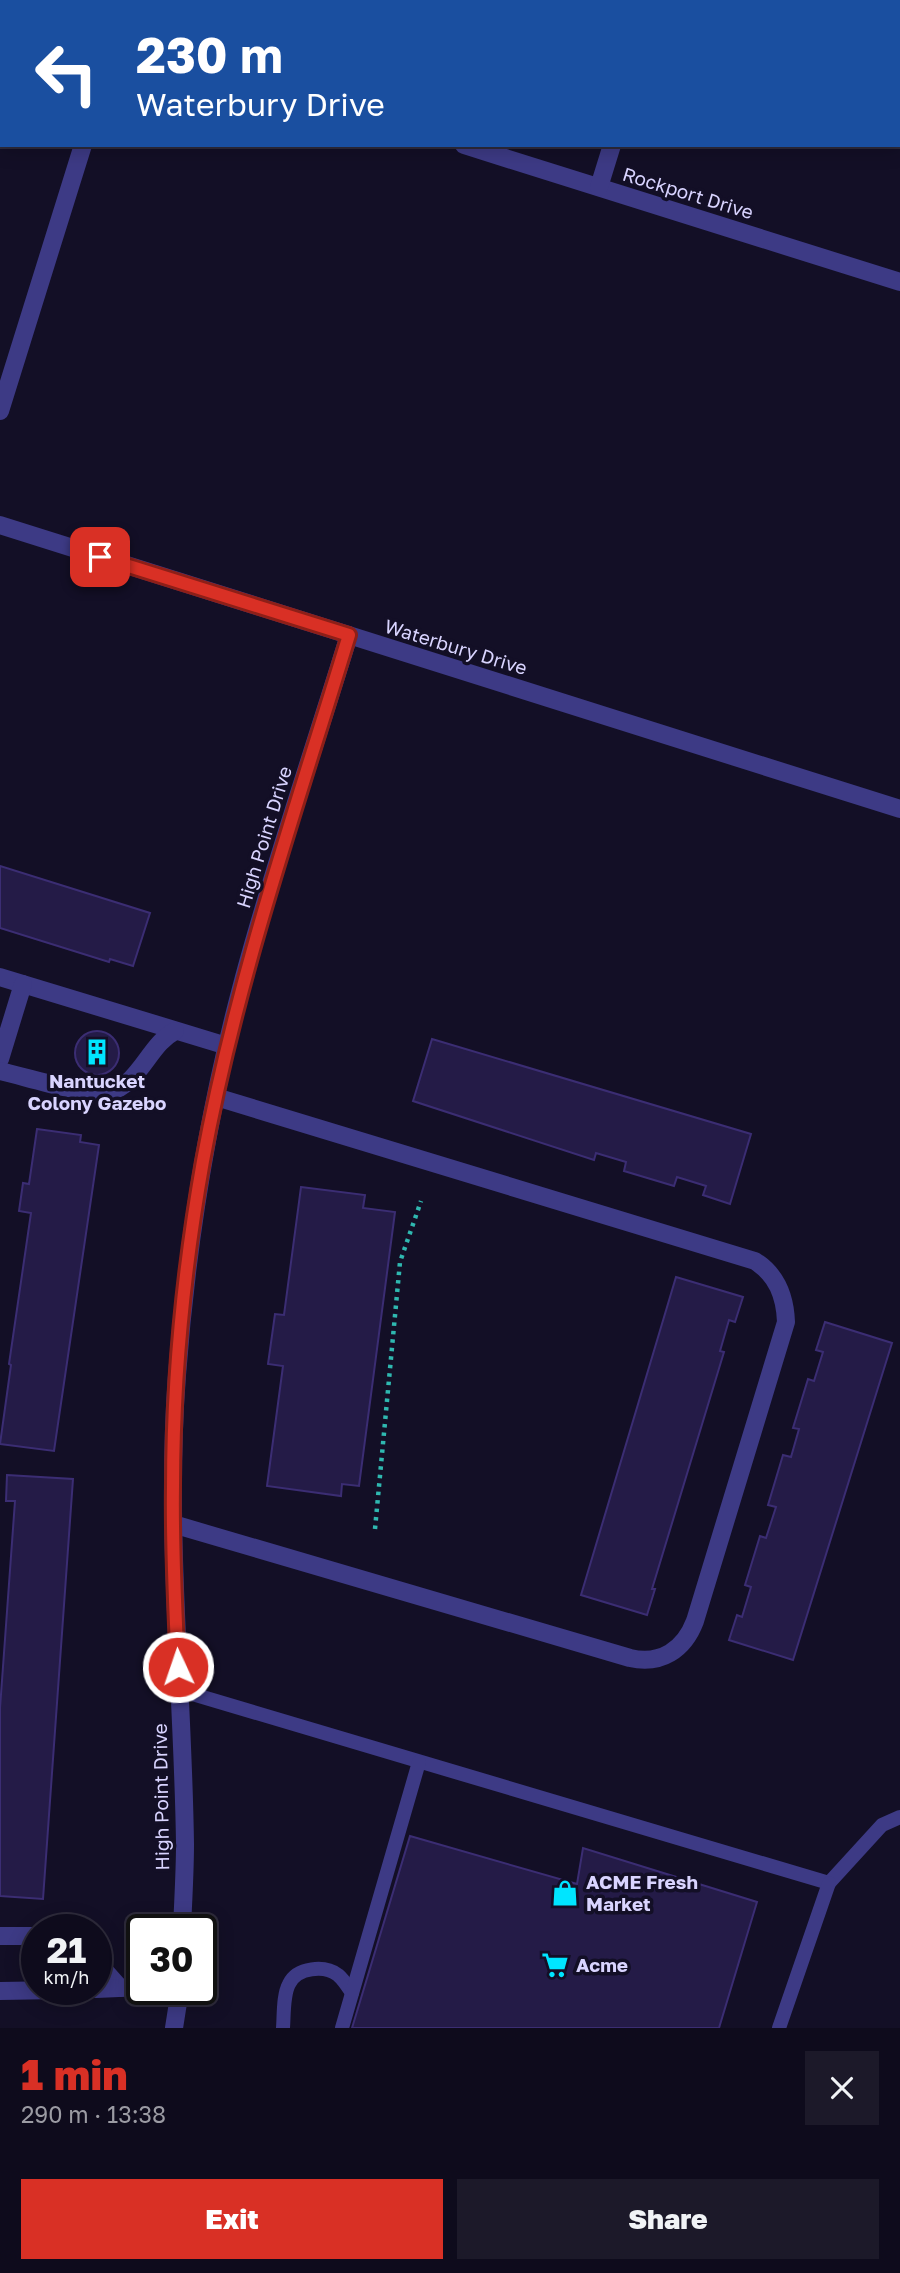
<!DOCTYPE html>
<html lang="en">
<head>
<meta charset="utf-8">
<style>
  :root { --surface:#0e0b1c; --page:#1c1929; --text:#f1f3f6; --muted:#9b9ba3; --line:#2e2b3b; --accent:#d93025 }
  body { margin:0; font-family:"Golos Text",sans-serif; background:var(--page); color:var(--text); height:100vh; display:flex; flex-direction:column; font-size:26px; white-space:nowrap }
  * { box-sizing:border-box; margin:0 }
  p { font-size:23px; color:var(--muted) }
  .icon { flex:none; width:38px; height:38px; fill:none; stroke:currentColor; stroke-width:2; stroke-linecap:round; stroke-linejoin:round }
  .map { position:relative; height:2028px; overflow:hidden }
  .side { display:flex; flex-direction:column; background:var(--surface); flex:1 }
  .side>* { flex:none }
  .banner { position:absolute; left:0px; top:0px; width:901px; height:147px; box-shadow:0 4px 18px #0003,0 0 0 2px var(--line); background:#1a4fa0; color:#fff; overflow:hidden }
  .speed { position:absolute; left:21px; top:1914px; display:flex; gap:14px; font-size:35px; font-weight:700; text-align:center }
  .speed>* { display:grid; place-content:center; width:91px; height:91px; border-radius:50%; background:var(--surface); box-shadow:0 4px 18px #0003,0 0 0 2px var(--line); line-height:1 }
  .speed small { font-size:18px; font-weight:400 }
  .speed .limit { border:4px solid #111; border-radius:10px; background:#fff; color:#111 }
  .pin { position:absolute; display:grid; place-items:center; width:60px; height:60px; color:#fff; margin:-30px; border-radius:14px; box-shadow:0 4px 10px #0006 }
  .me { position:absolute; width:77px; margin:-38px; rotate:357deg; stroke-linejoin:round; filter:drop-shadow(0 0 5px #0008) }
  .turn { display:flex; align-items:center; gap:24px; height:147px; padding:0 21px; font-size:32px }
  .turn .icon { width:91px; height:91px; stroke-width:2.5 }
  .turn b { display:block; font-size:49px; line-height:60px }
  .round { display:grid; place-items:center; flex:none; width:74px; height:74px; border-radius:0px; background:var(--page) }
  .headline { display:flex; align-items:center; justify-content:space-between; height:119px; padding:0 21px }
  h1 { font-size:42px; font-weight:800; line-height:52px; color:var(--accent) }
  .cta { display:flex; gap:14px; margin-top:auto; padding:14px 21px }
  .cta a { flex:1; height:80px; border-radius:0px; background:var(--accent); color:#fff; font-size:28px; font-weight:800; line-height:80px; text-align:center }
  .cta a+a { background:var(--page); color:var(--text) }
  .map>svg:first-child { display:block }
</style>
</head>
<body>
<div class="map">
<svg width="900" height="2028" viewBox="0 0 900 2028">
  <rect width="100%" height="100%" fill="#130f26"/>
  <g fill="#241b47" stroke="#3b2d73" stroke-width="2">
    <path d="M0 866 150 913 133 966 110 959 109 962 0 928Z"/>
    <circle cx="97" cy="1053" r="22"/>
    <path d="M432 1039 751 1134 730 1204 703 1195 706 1186 677 1177 674 1186 624 1171 626 1162 596 1153 594 1160 413 1101Z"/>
    <path d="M37 1129 81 1135 80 1142 99 1145 54 1451 0 1444 11 1365 9 1364 31 1213 19 1211 23 1183 29 1184Z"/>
    <path d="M301 1187 365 1195 363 1208 395 1212 359 1486 342 1484 341 1496 267 1486 283 1366 268 1364 275 1314 284 1315Z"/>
    <path d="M676 1277 743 1297 735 1322 729 1320 720 1351 724 1352 652 1589H655L647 1615 581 1595Z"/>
    <path d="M825 1322 892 1343 793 1660 729 1640 737 1615 742 1617 751 1587 745 1585 760 1536 766 1538 776 1507 768 1505 783 1455 791 1457 799 1429 793 1428 808 1379 814 1381 823 1352 816 1350Z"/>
    <path d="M7 1475 73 1479 43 1899 0 1896V1708L15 1501H6Z"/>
    <path d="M410 1836 577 1884 583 1848 757 1902 719 2028H352Z"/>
  </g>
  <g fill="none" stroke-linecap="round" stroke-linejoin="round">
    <path stroke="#2fb8b0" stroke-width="4.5" stroke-dasharray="3.5 5" stroke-linecap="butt" d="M375 1529 400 1262 421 1201"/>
    <g stroke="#3d3a85" stroke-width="14">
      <path d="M179 1690 829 1883 882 1825 900 1817"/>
      <path d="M283 2028C284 2015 283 1995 289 1984 297 1967 325 1965 338 1975 344 1980 348 1987 352 1993"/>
      <path d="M342 2028 419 1762"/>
      <path d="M779 2028 829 1883"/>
    </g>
    <g stroke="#3d3a85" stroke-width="18">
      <path d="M129 2V0"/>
      <path d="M657 2 658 0"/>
      <path d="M464 145 900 282"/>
      <path d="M599 187 612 145"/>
      <path d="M0 411 83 145"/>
      <path d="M0 525 900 809"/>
      <path d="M0 977 227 1046"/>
      <path d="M0 1059 23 984"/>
      <path d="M0 1071C30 1078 78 1094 108 1092 117 1091 125 1085 131 1079 147 1063 156 1041 175 1031"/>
      <path d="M173 1524 630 1658C661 1665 684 1650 695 1621L786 1322C785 1296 777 1275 755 1261L216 1097"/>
      <path d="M182 1930C183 1902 185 1873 185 1844 183 1688 165 1531 177 1375 187 1241 209 1107 244 977 275 862 314 749 349 635"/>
      <path d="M0 1936H37"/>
      <path d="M96 1961 120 1988"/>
      <path d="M96 1989 142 1987"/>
      <path d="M0 1991 59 1990"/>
      <path d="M174 2028 180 1990"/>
    </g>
  </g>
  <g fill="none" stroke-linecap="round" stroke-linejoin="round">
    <g stroke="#8d1f18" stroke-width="18">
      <path id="route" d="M100 557 349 635C296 809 236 981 203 1161 184 1268 173 1378 173 1487 172 1547 175 1607 178 1667"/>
    </g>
    <use href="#route" stroke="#d93025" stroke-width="12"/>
  </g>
  <defs>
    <g id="building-bare" transform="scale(2.1)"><path d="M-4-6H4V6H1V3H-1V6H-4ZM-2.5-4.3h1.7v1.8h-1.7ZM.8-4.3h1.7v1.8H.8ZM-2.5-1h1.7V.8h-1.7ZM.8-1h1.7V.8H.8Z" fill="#00e5ff" stroke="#130f26" stroke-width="2.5" paint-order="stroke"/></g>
    <g id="shop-bare" transform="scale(2.1)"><path d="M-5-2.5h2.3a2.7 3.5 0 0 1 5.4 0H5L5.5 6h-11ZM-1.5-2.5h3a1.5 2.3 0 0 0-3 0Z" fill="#00e5ff" stroke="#130f26" stroke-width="2.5" paint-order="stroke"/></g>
    <g id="supermarket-bare" transform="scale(2.1)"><path d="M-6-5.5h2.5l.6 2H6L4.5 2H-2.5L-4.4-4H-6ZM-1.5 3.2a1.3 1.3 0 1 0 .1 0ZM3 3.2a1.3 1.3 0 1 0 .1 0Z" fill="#00e5ff" stroke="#130f26" stroke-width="2.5" paint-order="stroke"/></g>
  </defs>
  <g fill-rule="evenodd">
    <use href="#building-bare" x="97" y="1052"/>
    <use href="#shop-bare" x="565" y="1893"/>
    <use href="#supermarket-bare" x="555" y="1965"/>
  </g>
  <g text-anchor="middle" stroke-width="7" stroke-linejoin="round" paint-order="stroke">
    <g font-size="19" fill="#d9d4ff" stroke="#130f26">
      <text transform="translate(688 193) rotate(17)" y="7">Rockport Drive</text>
      <text transform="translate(456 647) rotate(17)" y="7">Waterbury Drive</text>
      <text transform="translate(264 837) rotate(-73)" y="7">High Point Drive</text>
      <text transform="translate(161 1797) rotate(-91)" y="7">High Point Drive</text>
    </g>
    <g font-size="19" font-weight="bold" fill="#d9d4ff" stroke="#130f26" text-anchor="start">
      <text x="97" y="1088" text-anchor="middle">Nantucket<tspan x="97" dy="22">Colony Gazebo</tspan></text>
      <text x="586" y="1889">ACME Fresh<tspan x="586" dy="22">Market</tspan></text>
      <text x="576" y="1972">Acme</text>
    </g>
  </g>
</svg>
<div class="speed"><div>21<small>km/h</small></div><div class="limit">30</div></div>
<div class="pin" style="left:100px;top:557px;background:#d93025"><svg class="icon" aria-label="arrive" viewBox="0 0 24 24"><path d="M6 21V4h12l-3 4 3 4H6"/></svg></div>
<svg class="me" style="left:178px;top:1667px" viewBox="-20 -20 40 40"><circle r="17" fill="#d93025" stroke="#fff" stroke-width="3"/><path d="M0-11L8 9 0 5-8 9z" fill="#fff"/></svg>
<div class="banner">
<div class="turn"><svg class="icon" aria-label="left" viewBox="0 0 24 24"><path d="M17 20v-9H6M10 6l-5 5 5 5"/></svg><div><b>230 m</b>Waterbury Drive</div></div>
</div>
</div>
<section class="side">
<div class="headline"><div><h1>1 min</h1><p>290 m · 13:38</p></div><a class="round"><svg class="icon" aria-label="close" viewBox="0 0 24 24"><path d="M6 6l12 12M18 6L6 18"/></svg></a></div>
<div class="cta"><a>Exit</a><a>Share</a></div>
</section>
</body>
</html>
